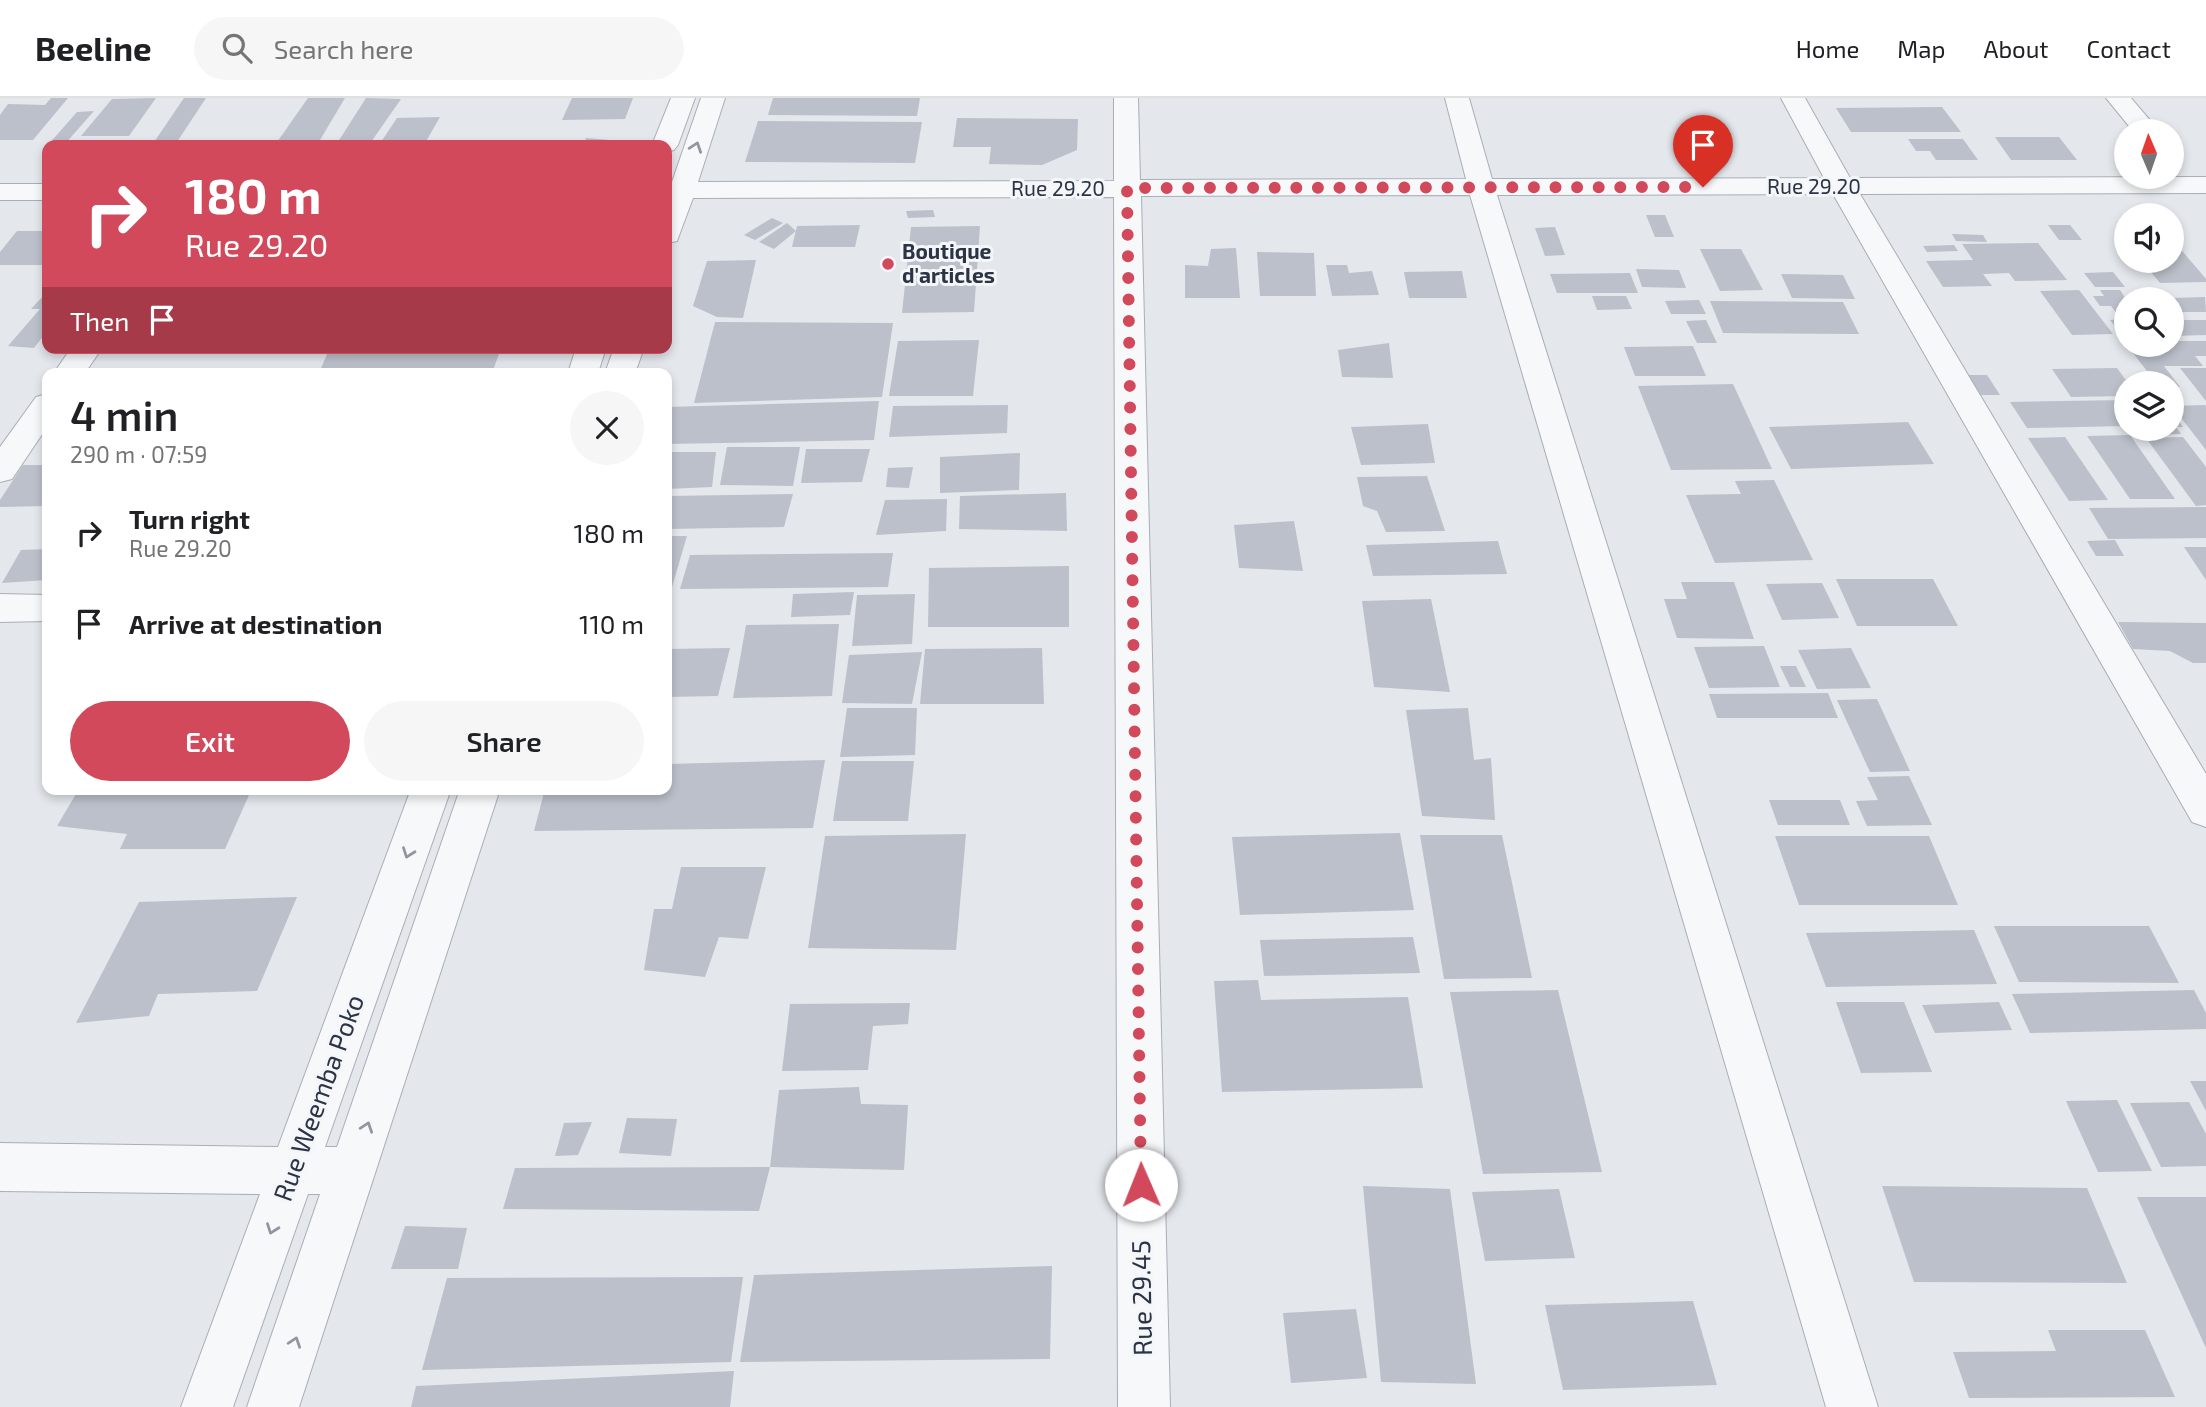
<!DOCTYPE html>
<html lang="en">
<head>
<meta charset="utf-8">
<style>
  :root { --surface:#fff; --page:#f6f6f6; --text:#202124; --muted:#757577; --line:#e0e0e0; --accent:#d1495b }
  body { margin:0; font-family:"Exo 2",sans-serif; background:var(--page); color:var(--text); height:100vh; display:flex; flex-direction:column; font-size:26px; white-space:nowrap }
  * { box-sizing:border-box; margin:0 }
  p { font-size:23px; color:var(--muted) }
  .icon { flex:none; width:38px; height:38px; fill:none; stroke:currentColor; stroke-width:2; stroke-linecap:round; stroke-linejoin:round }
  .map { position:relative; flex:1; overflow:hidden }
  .panel { position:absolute; left:42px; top:270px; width:630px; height:427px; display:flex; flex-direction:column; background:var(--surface); border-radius:14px; box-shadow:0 4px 10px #0003 }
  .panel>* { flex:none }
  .top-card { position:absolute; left:42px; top:42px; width:630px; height:214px; border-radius:14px; box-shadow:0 4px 10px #0003; background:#d1495b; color:#fff; overflow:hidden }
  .needle { width:46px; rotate:358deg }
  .fabs { position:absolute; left:2114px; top:21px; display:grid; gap:14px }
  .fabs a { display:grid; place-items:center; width:70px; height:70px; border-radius:50%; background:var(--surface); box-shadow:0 4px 10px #0003; font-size:35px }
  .pin { position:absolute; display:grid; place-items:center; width:60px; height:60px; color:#fff; margin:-72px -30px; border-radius:50% 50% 50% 0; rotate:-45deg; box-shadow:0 0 7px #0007 }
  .pin .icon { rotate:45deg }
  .me { position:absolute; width:77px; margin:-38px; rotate:359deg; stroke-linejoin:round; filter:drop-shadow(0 0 5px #0008) }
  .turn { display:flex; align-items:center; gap:24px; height:147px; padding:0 28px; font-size:32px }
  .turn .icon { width:91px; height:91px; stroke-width:2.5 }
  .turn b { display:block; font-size:49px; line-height:60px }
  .then { display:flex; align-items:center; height:66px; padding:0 28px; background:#0003; gap:14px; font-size:26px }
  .round { display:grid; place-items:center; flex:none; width:74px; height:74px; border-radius:37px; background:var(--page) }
  .headline { display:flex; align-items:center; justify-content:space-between; height:119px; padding:0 28px }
  h1 { font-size:42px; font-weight:600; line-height:52px }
  .action { display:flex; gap:14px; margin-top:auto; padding:14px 28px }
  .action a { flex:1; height:80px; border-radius:42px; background:var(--accent); color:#fff; font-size:28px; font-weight:600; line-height:80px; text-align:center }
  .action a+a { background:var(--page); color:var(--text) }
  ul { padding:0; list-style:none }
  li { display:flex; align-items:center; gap:21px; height:91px; padding:0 28px }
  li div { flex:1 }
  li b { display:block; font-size:26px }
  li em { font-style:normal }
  header { display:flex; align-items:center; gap:42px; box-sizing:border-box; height:98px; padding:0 35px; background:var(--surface); border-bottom:2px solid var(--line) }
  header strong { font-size:33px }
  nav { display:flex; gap:38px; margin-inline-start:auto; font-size:24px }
  .search { width:490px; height:63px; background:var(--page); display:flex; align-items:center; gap:18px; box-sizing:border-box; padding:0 24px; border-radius:38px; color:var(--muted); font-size:26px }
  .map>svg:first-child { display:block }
</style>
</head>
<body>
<header>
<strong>Beeline</strong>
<div class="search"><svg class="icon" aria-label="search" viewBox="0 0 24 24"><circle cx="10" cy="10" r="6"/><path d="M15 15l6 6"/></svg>Search here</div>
<nav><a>Home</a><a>Map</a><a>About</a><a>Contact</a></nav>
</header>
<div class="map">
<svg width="2206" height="1309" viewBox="0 0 2206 1309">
  <rect width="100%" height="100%" fill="#e4e7ec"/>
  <g fill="#bbc0ca">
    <path d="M51 0H68L33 42H0V17L8 6 45 7Z"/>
    <path d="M156 0 129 38H81L112 1Z"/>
    <path d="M184 0H206L175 47H152Z"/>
    <path d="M308 0H345L317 47H275Z"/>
    <path d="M366 0 401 1 369 47H336Z"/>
    <path d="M572 0H633L625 21 562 22Z"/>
    <path d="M773 0H920L917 18 768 17Z"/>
    <path d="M1942 9 1961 34H1851L1836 10Z"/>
    <path d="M94 13 64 47H48L77 14Z"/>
    <path d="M440 19 424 47H379L397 20Z"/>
    <path d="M957 20 1078 21 1077 52 1042 67 989 66 991 49H953Z"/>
    <path d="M758 23 922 24 915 65 745 64Z"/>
    <path d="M1995 39H2059L2077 62H2011Z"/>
    <path d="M586 40 610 42 609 47H584Z"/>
    <path d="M1908 41H1963L1978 62H1936L1930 53H1916Z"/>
    <path d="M933 112 935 119 908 120 906 113Z"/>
    <path d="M1646 117H1665L1674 139H1655Z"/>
    <path d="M772 120 783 125 755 142 744 137Z"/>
    <path d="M787 125 796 133 774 151 759 144Z"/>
    <path d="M860 127 855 149H792L797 128Z"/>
    <path d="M2048 127H2070L2082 142H2059Z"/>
    <path d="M980 128 974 214 902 215 911 129Z"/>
    <path d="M1555 129 1565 157 1545 158 1535 130Z"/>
    <path d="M17 133H47V167H0V154Z"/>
    <path d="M1952 136 1983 137 1987 144 1956 143Z"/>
    <path d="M2172 141 2206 181V184L2160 185 2142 163H2172Z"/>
    <path d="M2038 145 2067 182 2015 183 2009 175 1983 176 1992 188 1943 189 1926 163 1973 162 1962 146Z"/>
    <path d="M1954 147 1958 153 1927 154 1923 148Z"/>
    <path d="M1236 150 1240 200H1185V167L1208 168 1211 151Z"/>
    <path d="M1700 151H1741L1763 192 1720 193Z"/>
    <path d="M1257 154 1314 155 1316 198H1260Z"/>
    <path d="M756 162 743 220 717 219 693 208 707 163Z"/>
    <path d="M1326 167H1347L1349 175 1372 173 1379 197 1332 198Z"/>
    <path d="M1636 171 1679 172 1686 190 1642 189Z"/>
    <path d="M1462 173 1467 200H1409L1404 174Z"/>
    <path d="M2113 174 2125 189H2095L2084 175Z"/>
    <path d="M1630 175 1638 195H1557L1550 176Z"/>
    <path d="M1781 176 1843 177 1855 201 1792 200Z"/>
    <path d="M2079 192 2113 236 2072 237 2040 193Z"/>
    <path d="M2100 192H2120L2126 201V232H2118L2110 222 2121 221 2111 208H2100L2093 198H2104Z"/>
    <path d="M47 194V233L34 250 8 248 40 211H31Z"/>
    <path d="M1592 198H1626L1632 211 1597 212Z"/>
    <path d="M2205 199 2206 214H2179L2172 205V200Z"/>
    <path d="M1699 202 1706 216H1671L1665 203Z"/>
    <path d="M1710 203 1843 204 1859 236 1723 235Z"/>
    <path d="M1706 222 1717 245H1697L1686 223Z"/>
    <path d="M2172 222H2206V237L2172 238Z"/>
    <path d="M715 224 893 225 882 299 694 305Z"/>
    <path d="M979 242 973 298H889L898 243Z"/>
    <path d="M2172 243H2206V258H2195L2203 268H2164L2180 289H2172V285H2156L2127 247H2148L2157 258H2161L2152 247H2172Z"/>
    <path d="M1389 245 1393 280 1342 279 1338 252Z"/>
    <path d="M1693 248 1706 278H1635L1624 249Z"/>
    <path d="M500 253 492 275H319L328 254Z"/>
    <path d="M2117 270 2128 285 2126 298 2071 299 2052 271Z"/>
    <path d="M2180 270H2206V303Z"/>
    <path d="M1968 277H1987L2000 297H1981Z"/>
    <path d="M1733 286 1772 371 1671 372 1638 288Z"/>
    <path d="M2126 302V328L2027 330 2010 304Z"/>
    <path d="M879 303 874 342 667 346V309Z"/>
    <path d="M1008 307 1007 335 889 339 893 308Z"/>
    <path d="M2205 307 2206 309V352L2172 308Z"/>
    <path d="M2172 314 2183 329H2176L2181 336 2144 337 2139 331H2172Z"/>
    <path d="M1908 324 1934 366 1791 371 1769 329Z"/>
    <path d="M1428 326 1435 365 1361 367 1351 329Z"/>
    <path d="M2130 337 2175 401H2130L2087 338Z"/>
    <path d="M2065 339 2108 402 2069 403 2028 340Z"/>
    <path d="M2183 339 2206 369V407L2196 408 2146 340Z"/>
    <path d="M727 349H800L793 388 720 387Z"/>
    <path d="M806 351H870L862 384 801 385Z"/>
    <path d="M667 354H716L712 389 667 391Z"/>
    <path d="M1020 355 1019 392 940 395V359Z"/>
    <path d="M23 367H47V408L0 409V402Z"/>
    <path d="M913 369 909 390 886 389 888 370Z"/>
    <path d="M1427 378 1445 433 1386 434 1377 413 1363 408 1357 379Z"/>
    <path d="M1774 382 1813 462 1715 465 1686 397 1741 396 1735 383Z"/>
    <path d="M1066 395 1067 433 959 431 960 398Z"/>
    <path d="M793 396 784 429 667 431V398Z"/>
    <path d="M947 401 946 433 876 437 885 402Z"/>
    <path d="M2206 409V440L2108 441 2089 410Z"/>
    <path d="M1294 423 1303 473 1239 470 1234 427Z"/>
    <path d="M667 438H687L672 489H667Z"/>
    <path d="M2115 442 2124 458H2096L2087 443Z"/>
    <path d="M1498 443 1507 476 1373 478 1366 447Z"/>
    <path d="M2184 449H2206V482Z"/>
    <path d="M47 451V482L2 485 21 452Z"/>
    <path d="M893 455 888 489 680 491 690 457Z"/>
    <path d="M1069 468V529H928L929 470Z"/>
    <path d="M1836 481H1933L1958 528H1857Z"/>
    <path d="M1681 484H1734L1754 541 1677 540 1664 501H1687Z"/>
    <path d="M1822 485 1839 520 1782 522 1766 486Z"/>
    <path d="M854 494 850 517 791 519 793 496Z"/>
    <path d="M915 496 912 546 852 548 857 497Z"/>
    <path d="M1431 501 1450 594 1374 589 1362 503Z"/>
    <path d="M2118 524 2206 525V565H2193L2170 553 2133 551Z"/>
    <path d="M839 526 832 598 733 600 746 527Z"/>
    <path d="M1764 548 1780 589 1709 590 1694 549Z"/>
    <path d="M730 550 718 598 667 599V551Z"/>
    <path d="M1042 550 1044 606H920L925 551Z"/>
    <path d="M1851 550 1871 590 1817 591 1798 552Z"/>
    <path d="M922 554 912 606 842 605 849 557Z"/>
    <path d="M1780 568H1796L1806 589H1790Z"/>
    <path d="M1828 595 1838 620H1717L1709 596Z"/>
    <path d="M1877 601 1910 673 1870 674 1837 602Z"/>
    <path d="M847 610H917L915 657 840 659Z"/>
    <path d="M1468 610 1474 662 1491 660 1495 722 1422 718 1406 612Z"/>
    <path d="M825 662 813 730 534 733 545 691H667V666Z"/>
    <path d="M842 663H914L908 723H833Z"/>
    <path d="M1909 678 1932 727 1867 728 1856 703 1878 702 1867 679Z"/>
    <path d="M79 691H207L205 696 249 697 225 751H120L127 736 57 728Z"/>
    <path d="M1769 702H1840L1850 727H1778Z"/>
    <path d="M1400 735 1414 812 1240 817 1232 739Z"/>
    <path d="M966 736 956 852 808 850 825 738Z"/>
    <path d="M1420 737H1502L1532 880 1444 881Z"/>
    <path d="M1775 738H1929L1958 807H1799Z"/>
    <path d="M681 769H766L748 841 719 839 705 879 644 872 654 811H672Z"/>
    <path d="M297 799 257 893 158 896 149 918 76 925 139 804Z"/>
    <path d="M1994 828H2149L2179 885 2019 884Z"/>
    <path d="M1974 832 1997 886 1826 889 1806 835Z"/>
    <path d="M1413 839 1420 875 1264 878 1260 842Z"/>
    <path d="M1258 882 1261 902 1408 899 1423 990 1222 994 1214 883Z"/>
    <path d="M1558 892 1602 1074 1483 1076 1450 894Z"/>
    <path d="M2194 892 2206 915V931L2030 935 2012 896Z"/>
    <path d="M1836 904H1904L1932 974 1861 975Z"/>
    <path d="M1999 904 2012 932 1935 935 1922 907Z"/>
    <path d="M910 905 908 926 873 928 868 972 782 973 790 906Z"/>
    <path d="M2190 983H2206V1013Z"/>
    <path d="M859 989 861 1006 908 1007 904 1072 770 1069 779 992Z"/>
    <path d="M2117 1002 2152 1073 2098 1074 2066 1003Z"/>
    <path d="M2189 1004 2206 1036V1068L2161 1069 2130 1005Z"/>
    <path d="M627 1020 677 1021 671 1058 619 1055Z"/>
    <path d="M592 1024 578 1057 555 1058 564 1025Z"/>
    <path d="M770 1069 759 1113 503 1111 515 1070Z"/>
    <path d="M1363 1088 1450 1091 1476 1286 1381 1284Z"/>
    <path d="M1882 1088 2087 1090 2127 1185 1914 1184Z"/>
    <path d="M1559 1091 1575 1160 1485 1163 1472 1094Z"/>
    <path d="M2137 1099H2206V1250Z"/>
    <path d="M405 1128 467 1130 458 1171H391Z"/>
    <path d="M1052 1168 1050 1261 740 1264 754 1177Z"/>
    <path d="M743 1179 731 1264 422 1272 447 1180Z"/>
    <path d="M1693 1203 1717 1287 1563 1292 1545 1207Z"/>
    <path d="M1356 1211 1367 1280 1291 1285 1283 1215Z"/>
    <path d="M2048 1232H2145L2175 1299 1969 1300 1953 1254 2056 1253Z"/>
    <path d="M734 1273 730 1309H411L416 1288Z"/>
  </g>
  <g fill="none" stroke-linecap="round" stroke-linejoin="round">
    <g stroke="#a9aeb7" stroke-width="2">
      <g id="minor">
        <path d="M671 0H695L678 47 674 52 667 54V47H652Z"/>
        <path d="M701 0H725L698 84 1114 83V0H1138L1140 82 1466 81 1445 0H1469L1492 81 1824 80 1781 0H1805L1850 80 2206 79V95L1860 96 2206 676V729L2192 724 1833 96 1497 97 1878 1309H1826L1470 97 1141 98 1170 1309H1118L1114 99 693 100 677 143 667 145V84H672Z"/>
        <path d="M2106 0H2131L2159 33H2133Z"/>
        <rect x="0" y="86" width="47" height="16"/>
        <path d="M71 250H102L85 275H54Z"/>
        <path d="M576 250H606L598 275H568Z"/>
        <path d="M614 250H644L635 275H605Z"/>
        <path d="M47 296V329L12 381 0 384V349L36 299Z"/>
        <path d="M0 496 47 497V523L0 524Z"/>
        <path d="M411 691H451L325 1049H337L460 691H500L299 1309H247L320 1096H308L233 1309H181L260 1096 0 1093V1045L278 1049Z"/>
      </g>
    </g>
    <use href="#minor" fill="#f7f8fa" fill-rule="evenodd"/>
  </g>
  <defs><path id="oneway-chevron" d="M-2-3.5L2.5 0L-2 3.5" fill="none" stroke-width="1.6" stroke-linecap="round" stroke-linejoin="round" transform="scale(1.75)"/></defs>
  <g stroke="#9196a0">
    <use href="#oneway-chevron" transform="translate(696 49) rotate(-71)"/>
    <use href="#oneway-chevron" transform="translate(408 755) rotate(110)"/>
    <use href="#oneway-chevron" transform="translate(367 1029) rotate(-71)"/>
    <use href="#oneway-chevron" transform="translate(272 1131) rotate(110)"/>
    <use href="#oneway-chevron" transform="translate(295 1244) rotate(-71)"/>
  </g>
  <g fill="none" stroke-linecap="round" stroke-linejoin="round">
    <path stroke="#d1495b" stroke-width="12" stroke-dasharray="0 21.6" d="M1141 1087 1127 90 1703 89"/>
  </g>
  <circle fill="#d1495b" stroke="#f4f6f9" stroke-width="2.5" cx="888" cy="166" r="7"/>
  <g text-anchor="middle" stroke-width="6" stroke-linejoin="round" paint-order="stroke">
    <g font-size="21" fill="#2b3445" stroke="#f4f6f9">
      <text x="1814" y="96">Rue 29.20</text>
      <text x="1058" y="98">Rue 29.20</text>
    </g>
    <g font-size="21" font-weight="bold" fill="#2b3445" stroke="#f4f6f9" text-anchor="start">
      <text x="902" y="161">Boutique<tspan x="902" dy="24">d'articles</tspan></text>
    </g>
    <g font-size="26" fill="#2b3445" stroke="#f4f6f9">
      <text transform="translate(319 1000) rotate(-70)" y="9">Rue Weemba Poko</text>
      <text transform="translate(1142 1200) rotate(-91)" y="9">Rue 29.45</text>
    </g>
  </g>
</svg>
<div class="fabs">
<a><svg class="needle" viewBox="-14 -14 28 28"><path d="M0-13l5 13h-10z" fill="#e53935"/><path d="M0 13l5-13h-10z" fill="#757577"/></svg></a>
<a><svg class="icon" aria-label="sound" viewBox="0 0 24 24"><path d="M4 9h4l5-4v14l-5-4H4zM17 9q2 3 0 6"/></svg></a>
<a><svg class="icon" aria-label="search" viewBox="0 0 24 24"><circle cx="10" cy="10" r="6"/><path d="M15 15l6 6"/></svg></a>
<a><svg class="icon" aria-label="layers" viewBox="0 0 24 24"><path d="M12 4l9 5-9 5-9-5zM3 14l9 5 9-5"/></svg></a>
</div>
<div class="pin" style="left:1703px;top:89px;background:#d93025"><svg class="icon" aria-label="arrive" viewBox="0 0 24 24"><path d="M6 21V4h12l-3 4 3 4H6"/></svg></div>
<svg class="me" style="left:1141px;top:1087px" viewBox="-20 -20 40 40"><circle r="19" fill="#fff"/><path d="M0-13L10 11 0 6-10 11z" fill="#d1495b"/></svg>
<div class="top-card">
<div class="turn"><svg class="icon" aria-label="right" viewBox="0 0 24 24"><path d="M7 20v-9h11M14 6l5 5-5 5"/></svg><div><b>180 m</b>Rue 29.20</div></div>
<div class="then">Then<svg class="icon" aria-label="arrive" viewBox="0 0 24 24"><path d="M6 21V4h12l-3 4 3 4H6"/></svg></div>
</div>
<section class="panel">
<div class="headline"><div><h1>4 min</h1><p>290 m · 07:59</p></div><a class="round"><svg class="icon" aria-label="close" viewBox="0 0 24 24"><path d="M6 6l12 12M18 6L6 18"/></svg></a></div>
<ul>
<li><svg class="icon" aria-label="right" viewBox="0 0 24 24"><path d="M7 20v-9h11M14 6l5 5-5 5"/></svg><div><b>Turn right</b><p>Rue 29.20</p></div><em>180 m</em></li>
<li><svg class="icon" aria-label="arrive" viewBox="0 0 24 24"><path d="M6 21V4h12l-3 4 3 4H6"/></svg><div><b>Arrive at destination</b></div><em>110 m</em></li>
</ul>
<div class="action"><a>Exit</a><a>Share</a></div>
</section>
</div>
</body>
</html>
